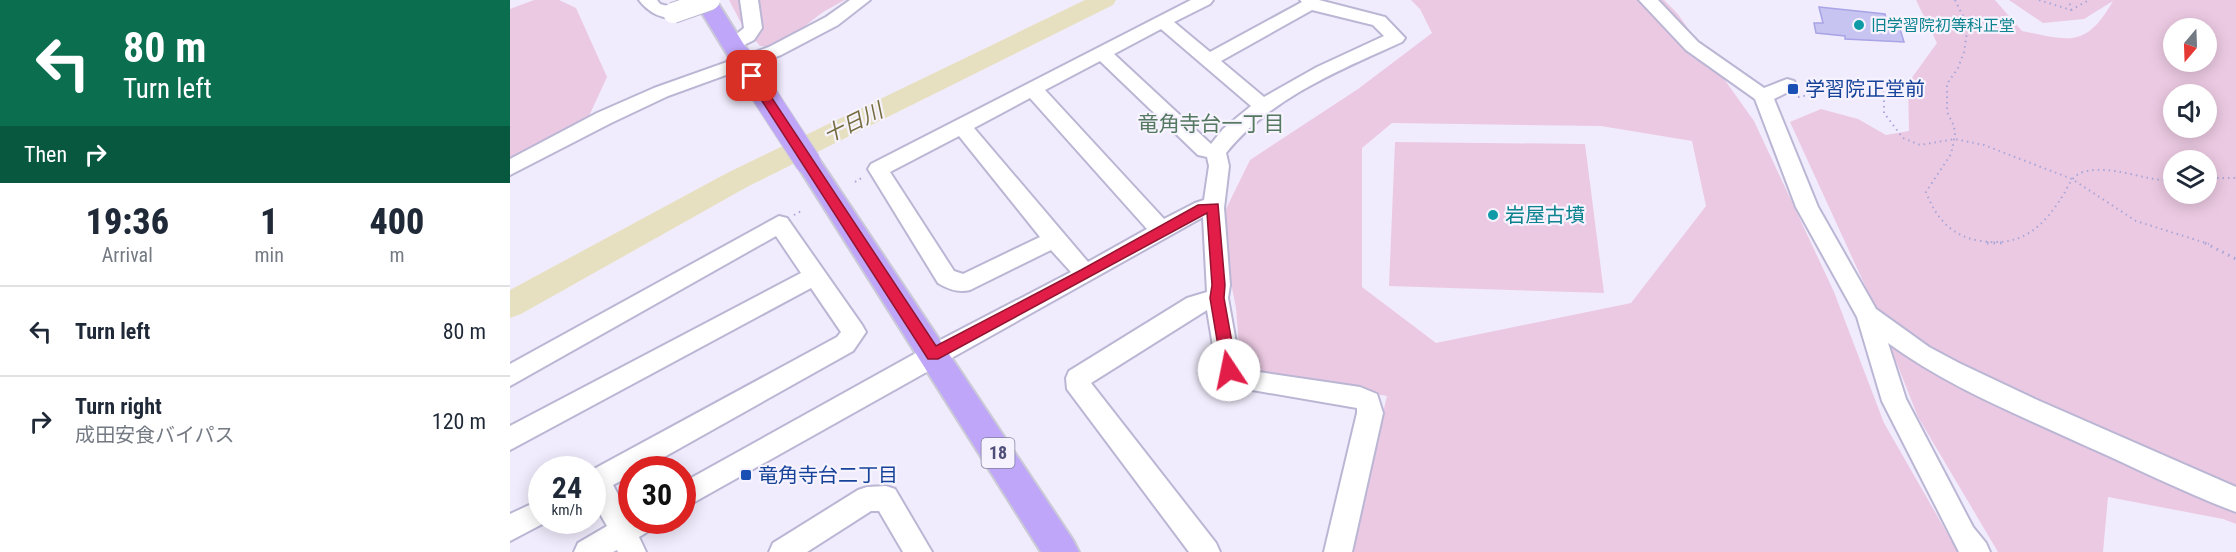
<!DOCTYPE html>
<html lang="en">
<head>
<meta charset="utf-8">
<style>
  :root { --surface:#fff; --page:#f2f2f3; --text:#1f2937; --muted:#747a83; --line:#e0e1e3 }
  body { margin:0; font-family:"Roboto Condensed","Noto Sans JP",sans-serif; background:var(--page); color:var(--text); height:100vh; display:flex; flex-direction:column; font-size:22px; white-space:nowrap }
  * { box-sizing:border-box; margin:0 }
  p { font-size:20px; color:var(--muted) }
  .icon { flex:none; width:33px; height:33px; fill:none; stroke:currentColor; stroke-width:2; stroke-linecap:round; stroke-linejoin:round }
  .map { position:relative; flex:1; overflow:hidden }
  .details { display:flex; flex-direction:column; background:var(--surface); width:510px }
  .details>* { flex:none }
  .guide { background:#0b6e4f; color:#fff; overflow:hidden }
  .needle { width:39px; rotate:199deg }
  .controls { position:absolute; left:1653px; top:18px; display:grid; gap:12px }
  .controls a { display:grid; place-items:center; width:54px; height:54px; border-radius:50%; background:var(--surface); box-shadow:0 3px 15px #0003; font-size:30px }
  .speed { position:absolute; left:18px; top:456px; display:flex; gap:12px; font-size:30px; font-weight:700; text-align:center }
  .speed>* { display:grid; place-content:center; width:78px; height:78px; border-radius:50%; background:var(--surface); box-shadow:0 3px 15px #0003; line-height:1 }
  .speed small { font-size:15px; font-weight:400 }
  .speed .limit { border:9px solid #d22; background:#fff; color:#111 }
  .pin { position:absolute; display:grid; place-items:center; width:51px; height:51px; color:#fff; margin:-26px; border-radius:12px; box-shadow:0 3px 9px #0006 }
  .me { position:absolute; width:66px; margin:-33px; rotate:349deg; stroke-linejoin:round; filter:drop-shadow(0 0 4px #0008) }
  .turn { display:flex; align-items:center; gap:21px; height:126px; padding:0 24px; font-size:27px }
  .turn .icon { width:78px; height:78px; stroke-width:2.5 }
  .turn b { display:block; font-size:42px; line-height:51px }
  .then { display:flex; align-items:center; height:57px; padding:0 24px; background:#0003; gap:12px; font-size:22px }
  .eta { display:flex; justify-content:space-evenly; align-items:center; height:102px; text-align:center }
  .eta b { font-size:36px; font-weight:800; line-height:42px }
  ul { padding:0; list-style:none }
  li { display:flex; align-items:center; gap:18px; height:90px; padding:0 24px; border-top:2px solid var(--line) }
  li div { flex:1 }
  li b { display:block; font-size:22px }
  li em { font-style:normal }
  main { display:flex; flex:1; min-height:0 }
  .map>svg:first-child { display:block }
</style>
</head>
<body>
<main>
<section class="details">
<div class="guide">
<div class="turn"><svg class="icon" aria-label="left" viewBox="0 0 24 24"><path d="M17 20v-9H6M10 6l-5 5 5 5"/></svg><div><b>80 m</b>Turn left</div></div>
<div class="then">Then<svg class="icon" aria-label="right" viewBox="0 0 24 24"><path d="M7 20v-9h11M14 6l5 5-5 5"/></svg></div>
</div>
<div class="eta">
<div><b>19:36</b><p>Arrival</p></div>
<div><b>1</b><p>min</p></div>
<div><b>400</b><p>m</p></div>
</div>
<ul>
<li><svg class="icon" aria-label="left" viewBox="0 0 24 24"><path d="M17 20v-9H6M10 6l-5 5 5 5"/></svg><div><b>Turn left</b></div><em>80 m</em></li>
<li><svg class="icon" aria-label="right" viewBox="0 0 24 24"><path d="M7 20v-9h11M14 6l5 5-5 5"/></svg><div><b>Turn right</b><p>成田安食バイパス</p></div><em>120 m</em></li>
</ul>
</section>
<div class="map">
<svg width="1726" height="552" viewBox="0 0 1726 552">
  <rect width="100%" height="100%" fill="#f1ecfd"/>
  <g fill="#ebc9e2" fill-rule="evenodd">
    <path d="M24 0H49L66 8 97 77 73 129 0 173V9Z"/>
    <path d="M219 0H335C326 5 317 9 309 15 291 28 275 48 250 46L231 23Z"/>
    <path d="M901 0H1154L1167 13 1244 121 1324 292 1374 423 1448 552H839L877 396 731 371 726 308 717 263 713 215 740 160 848 89 922 33 910 9ZM882 123 1091 126 1182 141 1196 206 1121 303 926 343 852 287V148Z"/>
    <path d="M1406 0H1485L1512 31C1560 41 1576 48 1603 1L1574 19 1533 23 1499 0H1726V524L1713 519 1598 497 1593 552H1488L1408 417 1363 303 1280 122 1311 109 1348 119 1376 135 1399 131 1398 83 1427 43ZM1664 28H1696V62H1664ZM1664 94H1696V128H1664ZM1664 160H1696V194H1664Z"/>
    <path d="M885 142 1075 144 1094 293 879 286Z"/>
  </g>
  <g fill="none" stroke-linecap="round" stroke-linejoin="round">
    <path fill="#e7e0c0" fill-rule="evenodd" d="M575 0H606L603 5 237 187 11 314 0 318V290L217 173Z"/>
  </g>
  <path fill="#c7c4f2" stroke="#a8a4e5" stroke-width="1.5" d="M1309 7 1375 14 1378 28 1390 29 1394 42 1335 39V36L1306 33 1304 23H1313Z"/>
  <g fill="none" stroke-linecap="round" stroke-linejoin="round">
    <g stroke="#bab6d4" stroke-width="4">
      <g id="minor">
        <path d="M129 0H147L150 4 169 9 172 13 169 17C153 21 138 12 129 0Z"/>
        <path d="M230 0H248L252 28 244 40 222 51 216 49 213 45 234 28Z"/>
        <path d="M340 0H360L328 25 271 55 158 96 101 123 0 175V159L87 113 144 88 259 47 316 17Z"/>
        <path d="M681 0H703L700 4 664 22 700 52 792 2 790 0H809L875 17 895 38 892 42C830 70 760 98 716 153L719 166 714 208 720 285 718 298 730 365 735 370 850 387 867 394 873 413 842 552H814L847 413V408L719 386 707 370 697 310 581 383 706 543 710 552H679L557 389 556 378 559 371 677 298 697 292 693 217 172 509V483L415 348 561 272 541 250 460 290C448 293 438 289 428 283L358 169 361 164ZM802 10 863 25 874 36 807 67 754 97 711 61ZM651 29 741 106 713 129 701 144 604 54ZM590 61 688 155 697 157 699 166 694 200 685 203 654 219 535 90ZM520 98 637 229 578 262 464 128ZM449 136 530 237 453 274 444 271 380 172Z"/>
        <path d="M1129 0H1148L1188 42 1254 88 1277 79 1284 81 1286 85 1284 89 1264 99 1308 207 1366 309 1419 347 1449 363 1525 399 1726 487V512C1675 493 1626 468 1576 446 1509 415 1438 387 1378 343L1396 399 1463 527 1476 543 1480 552H1449L1372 401 1347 317 1286 207 1245 99 1176 50Z"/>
        <path d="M269 216 277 218 352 325 356 332 343 351 131 470H122V475L103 485 118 513 122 512V520H145L142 529 129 537 136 552H108L107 550 103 552H64L68 543 97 526 82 500V470L327 337 331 332 301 288 0 450V426L291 273 266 236 0 386V364Z"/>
        <path d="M376 486 385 489 422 552H393L369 511H361L297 552H259L263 543 348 490 357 487Z"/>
        <path d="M32 499V520H40L0 541V514Z"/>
      </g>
    </g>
    <g stroke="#cacad7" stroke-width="4">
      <g id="major">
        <path d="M184 0H206L243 59 239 64 231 66 223 64Z"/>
        <path d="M298 153 307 156 563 540 569 552H531L285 162 289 156Z"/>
      </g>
    </g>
    <g stroke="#a9a6d8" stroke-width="2" stroke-dasharray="1.5 4" stroke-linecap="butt">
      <path d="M1445 0 1458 26 1454 52 1448 68 1437 84V112L1444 126 1445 135 1441 154 1416 192C1425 216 1440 235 1466 240 1511 249 1533 228 1555 192 1559 184 1563 175 1573 172 1602 164 1634 181 1664 181"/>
      <path d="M1529 0 1561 10 1559 0"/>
      <path d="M1561 10 1579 0"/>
      <path d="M1288 97 1354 85H1368L1374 91V113L1393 138 1410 145 1445 139 1474 145 1562 179 1626 221 1699 244"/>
      <path d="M1696 178H1726"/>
      <path d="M345 182 353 177"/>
      <path d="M284 215 293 210"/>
    </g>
    <g stroke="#a9a6d8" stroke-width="3" stroke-dasharray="1.5 5" stroke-linecap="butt">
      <path d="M1477 243H1495"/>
      <path d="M1695 243 1726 259"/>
    </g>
    <use href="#minor" fill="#fff" fill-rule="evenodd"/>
    <use href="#major" fill="#bfa6f9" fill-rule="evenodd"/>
    <g stroke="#bab6d4" stroke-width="22" stroke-linecap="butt">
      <path id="minor-bridge" d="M163 13 200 0"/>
    </g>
    <g stroke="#cacad7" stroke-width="27" stroke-linecap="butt">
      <path id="major-bridge" d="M231 59 298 162"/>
    </g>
    <use href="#minor-bridge" stroke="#fff" stroke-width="20"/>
    <use href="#major-bridge" stroke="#bfa6f9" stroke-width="25"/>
  </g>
  <path fill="#e11d48" stroke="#92132f" stroke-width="1.5" d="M242 73 246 74 426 346 571 270 688 205 708 204 715 285 714 298 727 370 724 374 719 376 714 374 712 370 700 298 702 285 697 213 428 359H418L236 76Z"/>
  <g fill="#0f9aa8" stroke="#f6f3ff" stroke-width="2">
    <circle cx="1349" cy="25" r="6"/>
    <circle cx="983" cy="215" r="6"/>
  </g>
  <g fill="#1a4fb4" stroke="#f6f3ff" stroke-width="2">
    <rect x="1277" y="83" width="12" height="12" rx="3"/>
    <rect x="230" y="469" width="12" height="12" rx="3"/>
  </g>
  <g text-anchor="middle" stroke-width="4.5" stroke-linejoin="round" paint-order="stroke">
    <g font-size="16" fill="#0d838f" stroke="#f6f3ff" text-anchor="start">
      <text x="1361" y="31">旧学習院初等科正堂</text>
    </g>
    <rect fill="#f6f3ff" stroke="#8180a1" stroke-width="1.5" x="471.5" y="438" width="33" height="30" rx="4.5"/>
    <g font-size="18" font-weight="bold" fill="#4f4e79">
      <text x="488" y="459">18</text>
    </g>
    <g font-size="20" fill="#164399" stroke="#f6f3ff" text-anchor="start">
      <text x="1295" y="96">学習院正堂前</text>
      <text x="248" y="482">竜角寺台二丁目</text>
    </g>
    <g font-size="20" fill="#0d838f" stroke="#f6f3ff" text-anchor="start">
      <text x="995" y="222">岩屋古墳</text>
    </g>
    <g font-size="21" font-style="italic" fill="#766d3e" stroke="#f6f3ff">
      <text transform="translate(343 123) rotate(-26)" y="7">十日川</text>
    </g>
    <g font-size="21" fill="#547860" stroke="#f6f3ff">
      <text x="701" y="131">竜角寺台一丁目</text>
    </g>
  </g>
</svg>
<div class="controls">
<a><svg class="needle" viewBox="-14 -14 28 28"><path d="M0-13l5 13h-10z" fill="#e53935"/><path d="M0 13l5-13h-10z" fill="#747a83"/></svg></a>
<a><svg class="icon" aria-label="sound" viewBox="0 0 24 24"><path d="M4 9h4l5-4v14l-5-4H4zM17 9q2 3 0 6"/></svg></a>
<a><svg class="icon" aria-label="layers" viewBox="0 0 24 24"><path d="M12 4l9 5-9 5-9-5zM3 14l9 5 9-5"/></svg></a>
</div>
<div class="speed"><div>24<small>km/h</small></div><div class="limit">30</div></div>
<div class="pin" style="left:242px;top:76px;background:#d93025"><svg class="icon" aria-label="arrive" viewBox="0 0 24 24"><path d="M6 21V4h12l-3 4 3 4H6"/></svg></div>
<svg class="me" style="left:719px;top:370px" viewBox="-20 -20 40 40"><circle r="19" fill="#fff"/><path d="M0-13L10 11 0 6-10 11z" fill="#e11d48"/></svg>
</div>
</main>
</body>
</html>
